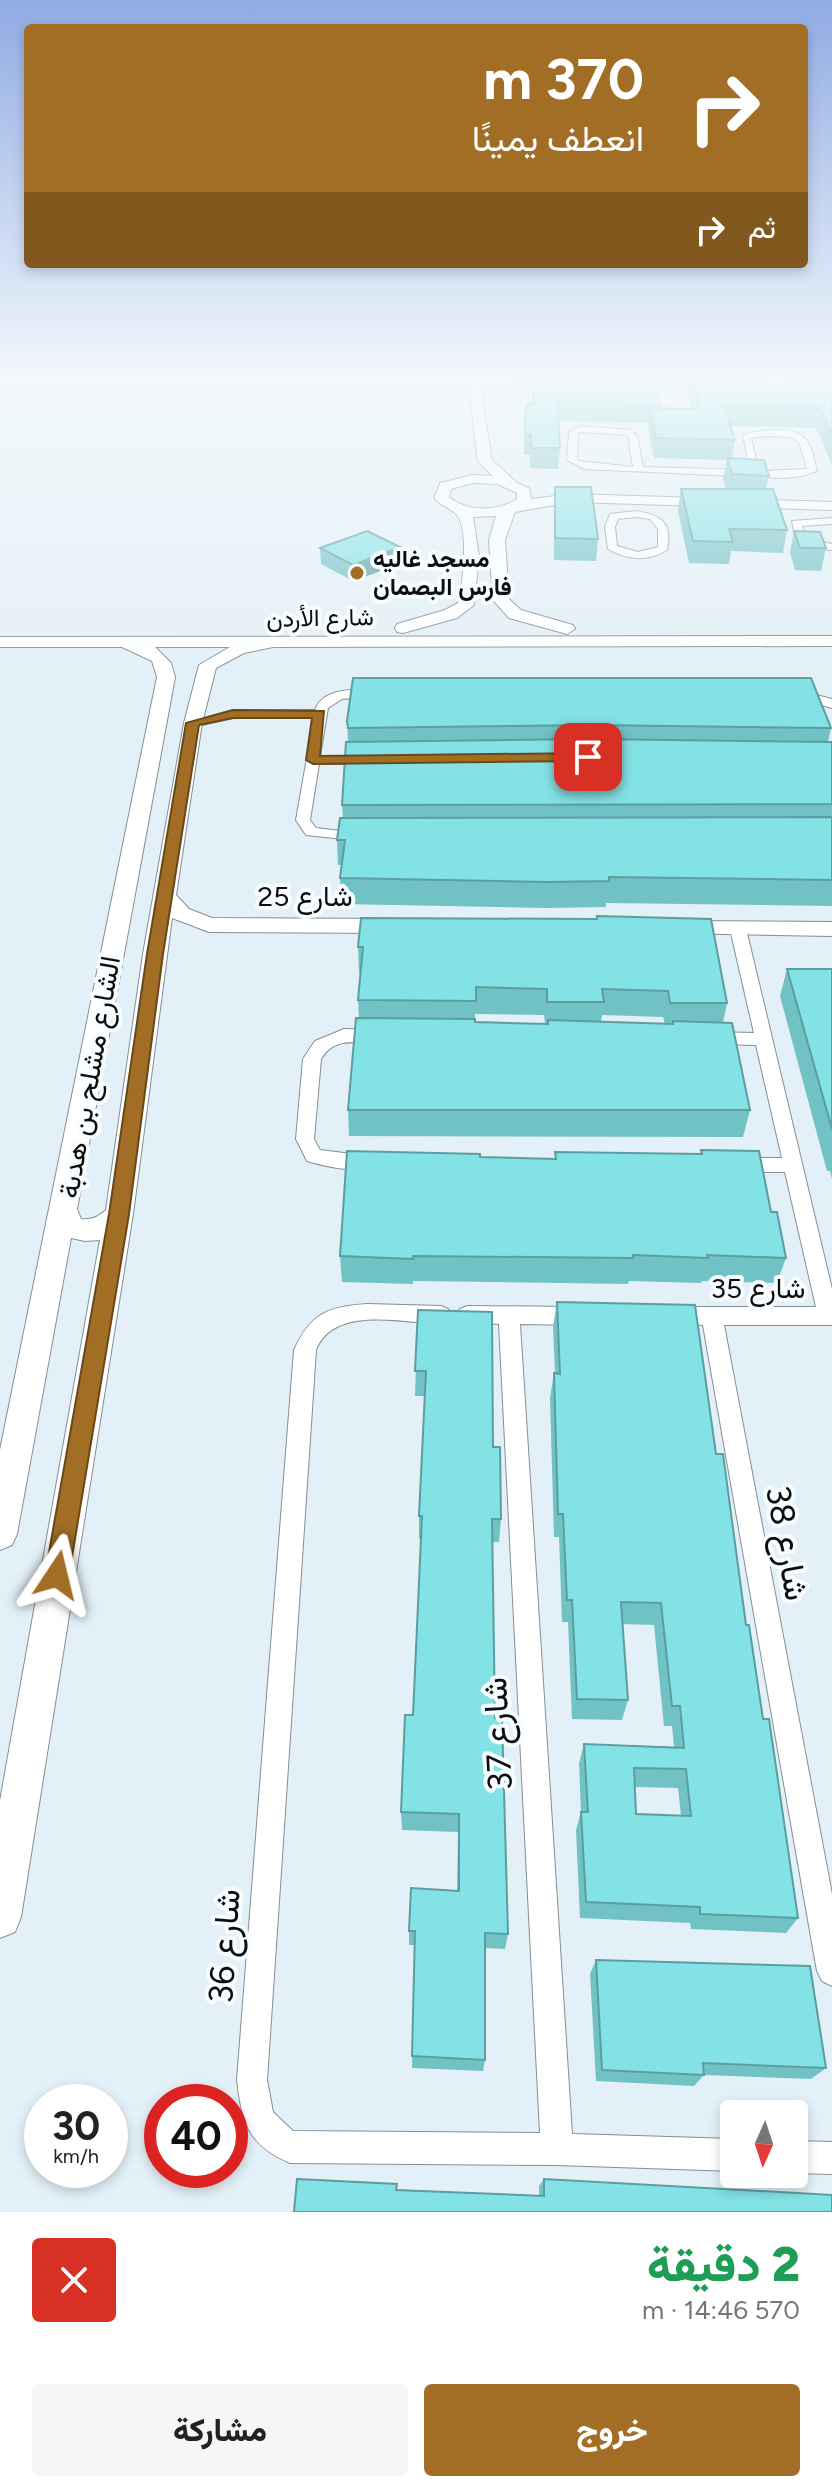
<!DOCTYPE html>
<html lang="ar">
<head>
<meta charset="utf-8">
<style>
  :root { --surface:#fff; --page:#f6f6f6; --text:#222; --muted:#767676; --accent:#a26e26 }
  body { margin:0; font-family:Figtree,Vazirmatn,sans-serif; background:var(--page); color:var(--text); direction:rtl; height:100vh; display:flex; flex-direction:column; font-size:30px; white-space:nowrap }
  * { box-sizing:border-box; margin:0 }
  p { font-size:26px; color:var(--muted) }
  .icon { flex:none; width:44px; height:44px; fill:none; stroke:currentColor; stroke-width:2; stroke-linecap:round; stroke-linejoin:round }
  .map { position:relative; height:2212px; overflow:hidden; direction:ltr }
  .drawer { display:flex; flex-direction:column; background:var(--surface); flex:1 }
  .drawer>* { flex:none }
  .banner { position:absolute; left:24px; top:24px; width:784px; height:244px; border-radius:8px; box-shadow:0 4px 12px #0003; direction:rtl; background:#a26e26; color:#fff; overflow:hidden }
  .needle { width:52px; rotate:183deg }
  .fabs { position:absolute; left:720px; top:2100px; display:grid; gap:16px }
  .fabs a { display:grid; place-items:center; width:88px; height:88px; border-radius:8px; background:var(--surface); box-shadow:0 4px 12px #0003; font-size:40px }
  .speed { position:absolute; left:24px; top:2084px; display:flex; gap:16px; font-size:40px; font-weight:700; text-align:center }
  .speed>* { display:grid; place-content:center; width:104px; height:104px; border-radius:50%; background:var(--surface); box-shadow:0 4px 12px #0003; line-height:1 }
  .speed small { font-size:20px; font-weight:400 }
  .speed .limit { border:12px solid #d22; background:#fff; color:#111 }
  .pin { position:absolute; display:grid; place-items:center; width:68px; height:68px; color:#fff; margin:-34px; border-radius:16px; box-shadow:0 4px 12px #0006 }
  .me { position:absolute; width:88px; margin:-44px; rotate:10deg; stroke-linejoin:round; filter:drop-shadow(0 0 6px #0008) }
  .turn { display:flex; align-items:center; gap:28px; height:168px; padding:0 32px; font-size:36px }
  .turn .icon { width:104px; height:104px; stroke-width:2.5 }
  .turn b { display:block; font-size:56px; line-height:68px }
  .then { display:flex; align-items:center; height:76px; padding:0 32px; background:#0003; gap:16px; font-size:30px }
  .round { display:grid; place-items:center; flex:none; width:84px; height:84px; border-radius:8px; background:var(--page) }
  .overview { display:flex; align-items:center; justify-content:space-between; height:136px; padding:0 32px }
  h1 { font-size:48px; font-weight:800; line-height:60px; color:#1e9e55 }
  .action { display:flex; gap:16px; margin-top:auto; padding:16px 32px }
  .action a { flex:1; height:92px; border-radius:8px; background:var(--accent); color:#fff; font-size:32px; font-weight:800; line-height:92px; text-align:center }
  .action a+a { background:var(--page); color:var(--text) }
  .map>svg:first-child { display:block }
</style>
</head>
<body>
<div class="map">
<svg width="832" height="2212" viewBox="0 0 832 2212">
  <rect width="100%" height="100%" fill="#e3f0f7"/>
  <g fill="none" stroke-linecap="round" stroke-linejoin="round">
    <g stroke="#848f96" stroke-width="2">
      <g id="street">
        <path d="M581 426 630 430 637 436 643 467 750 470 743 435C759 430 794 424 806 440 813 448 814 461 817 471L803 476 783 478 584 469 567 460 569 432ZM582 432 625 435 628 437 633 467 579 461 577 459 578 433ZM766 436 790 437 799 442 807 469 759 471 751 438Z"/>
        <path d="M636 511C661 515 673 523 667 550 648 562 627 560 608 549L605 527 610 514ZM636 517 650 519 658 529V547L638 552 617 546 615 527 618 519Z"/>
        <path d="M832 518V524L802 526 806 539 832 544V550L808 548 796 541 792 521Z"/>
        <path d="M375 689 379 690V696L342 699 328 708 320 756H369L376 760 369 764H319L310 820 316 828 367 834 369 837 362 841 306 835 296 820 314 718H233L193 727 187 723 233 710H315C323 687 355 690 375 689Z"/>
        <path d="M797 690 832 699V708L793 697 791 694Z"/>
        <path d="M738 924 746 929 832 1289V1325H724L832 1894V1986L822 1981 817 1971 703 1325 668 1322 665 1316 668 1310 675 1307H816L785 1172H739L732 1170 730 1165 732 1160 739 1158H782L756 1045 711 1044 702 1038 711 1032 754 1033 730 929Z"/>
        <path d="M344 1029 378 1030 387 1036C370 1053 340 1028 321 1059L314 1139 320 1150 376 1157 378 1162 376 1167C356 1173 327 1167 307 1161L296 1139 303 1059 315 1041Z"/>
        <path d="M367 1304 441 1306 448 1309 451 1315 448 1321 441 1324C402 1323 334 1305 316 1350L267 2080 273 2112 293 2131 540 2133 499 1324 460 1321 457 1315 460 1309 467 1306 577 1307 584 1310 587 1316 584 1322 577 1325 520 1324 572 2134 734 2139V2171L557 2165 290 2163C248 2145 242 2123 237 2080L294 1350C311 1313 327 1307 367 1304Z"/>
        <path d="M794 2141 832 2142V2174L794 2173Z"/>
      </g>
    </g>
    <g stroke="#848f96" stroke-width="2">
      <g id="secondary">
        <path d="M474 378H486L483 405 492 460 517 483 529 488 531 499 572 494 832 502V510L572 502 515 512 505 540 509 599 521 610 573 625 575 629 567 634 509 618 493 600 489 540 496 516 473 517 479 556 474 605 457 618 403 633 397 632 395 628 397 624 445 610 458 603C463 586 470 525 455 513 448 507 440 505 434 498L440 483 473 475 493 476 478 462 471 405ZM473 483 497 484 517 493V499C496 512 468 512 449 497L451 489Z"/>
        <path d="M832 636V646L273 647 244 653 216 668 202 723 176 895 189 909 212 918 396 919 404 921 407 926 404 931 396 933 209 932 172 918 133 1214 21 1917 15 1932 0 1938V1801L100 1240 85 1241 71 1238 17 1534 12 1545 0 1550V1450L157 677 152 661 122 647H0V637ZM155 647H230L199 665 184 723 143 954 106 1210C98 1217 92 1220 81 1219L77 1209 175 677 171 663Z"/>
        <path d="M680 921 832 922V936L672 933 669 928 672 923Z"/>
      </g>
    </g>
    <use href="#street" fill="#fff" fill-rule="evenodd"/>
    <use href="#secondary" fill="#fff" fill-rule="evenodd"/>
  </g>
  <g fill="#71c2c5" fill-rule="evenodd">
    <path d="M384 378H426V381L384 380Z"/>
    <path d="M513 378H768L772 389 832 378V465L816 428 731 426 735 440 732 458 769 476 766 489 787 530 783 553 731 551 729 564 689 563 678 511 681 489H726L723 479 727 460 654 458 648 428 649 423 558 421 560 448 558 469 530 468V455H524V437L525 417 532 404V388H512ZM657 391 688 392 692 409 660 408V404Z"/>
    <path d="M555 487 598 539 596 561 554 560V508Z"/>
    <path d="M794 531 826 548 821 571 795 570 790 553Z"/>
    <path d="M400 547V564L353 581 321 564 320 548Z"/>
    <path d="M347 721 831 728 828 742H832V906L606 903V907L546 908 342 904 340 878 342 865H338L337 840 343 818 342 805 348 742Z"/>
    <path d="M361 918 727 1003 723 1023 750 1110 743 1137 349 1136 348 1110 359 1018 358 1000 360 973H359L358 947ZM475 1014 544 1015 545 1024 475 1022ZM602 1015 663 1017 665 1024 601 1022Z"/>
    <path d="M787 969H832V1179L830 1171H827L780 996Z"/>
    <path d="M701 1150 771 1212 786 1258 777 1283 702 1281 701 1283 629 1281 628 1284 413 1281V1284L342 1282 340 1256 480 1157 555 1159V1152L700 1154Z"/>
    <path d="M557 1302 716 1454 798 1918 786 1933 691 1929 690 1923 580 1918 576 1830 581 1812 579 1763 584 1744 674 1747 672 1726H664L654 1625 622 1624 628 1700 622 1720 572 1719 568 1622H562L559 1537H554L550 1398 554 1373H555L553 1327ZM635 1787 678 1788 681 1816 636 1814Z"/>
    <path d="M418 1310 493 1447 501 1519 499 1542H492L495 1718 508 1934 505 1949 485 1948V2060L483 2071 412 2068 415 1945H409V1931L457 1891 458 1832 402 1830 401 1812 413 1715 421 1539H419V1516L425 1396H415Z"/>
    <path d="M596 1960 826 2068 811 2079 704 2075 694 2086 596 2081 590 1974Z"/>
    <path d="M544 2179 832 2195 294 2212 397 2184V2190L539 2196V2186Z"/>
  </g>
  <path fill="#5c9ea0" d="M400 547V564L353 581V565Z"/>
  <g fill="#83e2e5" stroke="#5c9ea0" stroke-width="2" fill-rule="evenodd">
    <path d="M533 378H655L660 404 557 401 560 448H531V435H525V417L527 404H534Z"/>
    <path d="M692 378H768L772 389 798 378H832V435L820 408 724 406 735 440 656 438 650 408 700 409Z"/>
    <path d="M727 458 764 460 769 476 732 474Z"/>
    <path d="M555 487H591L598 539 555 538Z"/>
    <path d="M681 489H773L787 530 729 529 733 542 693 541Z"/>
    <path d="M367 531 400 547 353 565 320 548Z"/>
    <path d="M794 531 820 532 826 548H800Z"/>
    <path d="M353 678H811L831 728 591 725 348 728 347 721Z"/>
    <path d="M591 739 832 742V804L342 805 346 742Z"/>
    <path d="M832 817V880L609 877V881L548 882 340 878 345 840H337L340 818Z"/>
    <path d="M597 916 711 919 727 1003H670L668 991 602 989 604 1002H547V989L476 987V1001L358 1000 363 947H358L361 918 597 919Z"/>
    <path d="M787 969H832V1129Z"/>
    <path d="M356 1018 475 1019V1022L548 1024V1020L673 1024V1021L732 1023 750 1110H348Z"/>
    <path d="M701 1150 759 1151 771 1212H777L786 1258 707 1255 708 1258 633 1255V1258L413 1256V1259L340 1256 347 1151 480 1154V1157L556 1159 555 1152 702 1154Z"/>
    <path d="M557 1302 695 1305 716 1454H723L746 1625H749L763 1719H769L798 1918 700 1914V1907L586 1902 581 1812H588L584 1744 684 1748 680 1706H672L661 1603 621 1602 628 1700 577 1699 572 1600H567L563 1514H558L554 1373 560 1374ZM634 1768 686 1769 691 1816 636 1814Z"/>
    <path d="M418 1310 492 1312 493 1447H500L501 1519H492L495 1718H502L508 1934 485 1933V2060L412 2056 415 1931H409L411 1888 459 1891V1814L401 1812 405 1715H413L422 1516H419L426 1371H415Z"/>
    <path d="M596 1960 810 1966 826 2068 703 2063 704 2075 602 2070Z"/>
    <path d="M297 2179 397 2184 396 2190 544 2196V2179L832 2195V2212H294Z"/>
  </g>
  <linearGradient id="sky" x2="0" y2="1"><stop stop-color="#90abe4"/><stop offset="0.55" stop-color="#f2f8fb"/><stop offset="1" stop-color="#f2f8fb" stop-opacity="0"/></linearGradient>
  <rect width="832" height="688" fill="url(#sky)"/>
  <path fill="#a26e26" stroke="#694819" stroke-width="2" d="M233 710 324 711 320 756 588 753 594 757 588 761 313 764 306 760 312 718H233L199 725 163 954 129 1214 69 1575 65 1584 57 1587 48 1584 45 1575 109 1214 147 954 186 723Z"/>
  <circle fill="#a26e26" stroke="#f7fcfe" stroke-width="3" cx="357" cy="573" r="8"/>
  <g text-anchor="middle" stroke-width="8" stroke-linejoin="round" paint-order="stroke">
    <g font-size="24" font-weight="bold" fill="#0a0e10" stroke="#f7fcfe" text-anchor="start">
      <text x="373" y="567">مسجد غاليه<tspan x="373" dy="28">فارس البصمان</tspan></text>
    </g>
    <g font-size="24" fill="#0a0e10" stroke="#f7fcfe">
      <text transform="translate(320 618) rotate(-1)" y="8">شارع الأردن</text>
    </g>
    <g font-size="28" fill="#0a0e10" stroke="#f7fcfe">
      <text x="305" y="906">شارع 25</text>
      <text transform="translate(89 1077) rotate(-80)" y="10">الشارع مشلح بن هدبة</text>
      <text x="758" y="1298">شارع 35</text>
    </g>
    <g font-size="34" fill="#0a0e10" stroke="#f7fcfe">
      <text transform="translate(788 1543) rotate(80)" y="12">شارع 38</text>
      <text transform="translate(497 1734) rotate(-93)" y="12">شارع 37</text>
      <text transform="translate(224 1946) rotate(-86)" y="12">شارع 36</text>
    </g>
  </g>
</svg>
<div class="fabs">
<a><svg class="needle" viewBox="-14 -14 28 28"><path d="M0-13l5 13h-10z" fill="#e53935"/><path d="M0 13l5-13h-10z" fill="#767676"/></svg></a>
</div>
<div class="speed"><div>30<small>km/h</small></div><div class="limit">40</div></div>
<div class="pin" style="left:588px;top:757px;background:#d93025"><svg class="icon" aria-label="arrive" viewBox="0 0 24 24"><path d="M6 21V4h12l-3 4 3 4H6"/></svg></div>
<svg class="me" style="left:57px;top:1575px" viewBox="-20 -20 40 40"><path d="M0-17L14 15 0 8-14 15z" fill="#a26e26" stroke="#fff" stroke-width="4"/></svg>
<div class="banner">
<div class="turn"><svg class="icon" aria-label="right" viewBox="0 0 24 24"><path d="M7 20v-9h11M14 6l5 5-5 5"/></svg><div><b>370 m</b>انعطف يمينًا</div></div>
<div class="then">ثم<svg class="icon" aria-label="right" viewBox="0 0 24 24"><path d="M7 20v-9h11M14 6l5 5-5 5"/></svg></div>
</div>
</div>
<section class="drawer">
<div class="overview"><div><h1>2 دقيقة</h1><p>570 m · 14:46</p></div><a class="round" style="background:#d93025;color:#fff"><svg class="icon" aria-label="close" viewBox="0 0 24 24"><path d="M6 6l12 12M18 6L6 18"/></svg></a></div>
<div class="action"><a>خروج</a><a>مشاركة</a></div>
</section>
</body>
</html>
